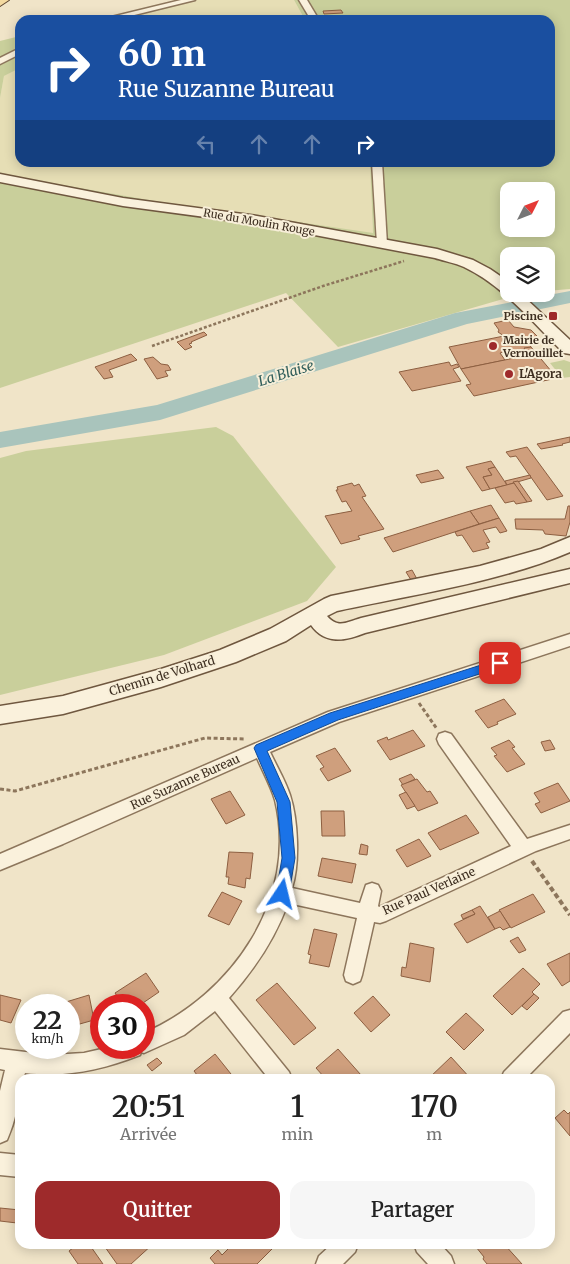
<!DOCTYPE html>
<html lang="fr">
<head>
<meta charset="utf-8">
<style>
  :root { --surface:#fff; --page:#f6f6f6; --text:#222; --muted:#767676; --accent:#9e2a2b }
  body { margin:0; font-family:Merriweather,serif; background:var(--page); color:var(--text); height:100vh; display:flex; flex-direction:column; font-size:19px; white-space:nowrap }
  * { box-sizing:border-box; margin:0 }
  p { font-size:16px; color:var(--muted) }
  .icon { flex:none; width:28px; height:28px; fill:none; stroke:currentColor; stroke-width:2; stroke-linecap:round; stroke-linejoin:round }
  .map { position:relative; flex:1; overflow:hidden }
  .sheet { position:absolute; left:15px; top:1074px; width:540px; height:175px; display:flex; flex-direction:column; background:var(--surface); border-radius:15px; box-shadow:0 2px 12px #0003 }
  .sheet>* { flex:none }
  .top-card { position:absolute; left:15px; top:15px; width:540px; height:152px; border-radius:15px; box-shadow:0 2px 12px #0003; background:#1a4fa0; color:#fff; overflow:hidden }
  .needle { width:32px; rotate:48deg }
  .controls { position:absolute; left:500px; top:182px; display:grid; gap:10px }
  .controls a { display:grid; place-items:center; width:55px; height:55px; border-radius:10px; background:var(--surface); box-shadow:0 2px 12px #0003; font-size:25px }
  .speed { position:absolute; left:15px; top:994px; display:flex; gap:10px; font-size:25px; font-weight:700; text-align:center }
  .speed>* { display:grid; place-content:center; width:65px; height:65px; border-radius:50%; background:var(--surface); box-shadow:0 2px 12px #0003; line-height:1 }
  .speed small { font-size:12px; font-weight:400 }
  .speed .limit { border:8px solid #d22; background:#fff; color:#111 }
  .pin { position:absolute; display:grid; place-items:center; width:42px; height:42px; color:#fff; margin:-21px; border-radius:10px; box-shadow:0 2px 8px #0006 }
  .me { position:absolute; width:55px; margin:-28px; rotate:10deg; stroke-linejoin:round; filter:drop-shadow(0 0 4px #0008) }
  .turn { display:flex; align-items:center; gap:18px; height:105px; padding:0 20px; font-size:22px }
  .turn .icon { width:65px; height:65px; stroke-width:2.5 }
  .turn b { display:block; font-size:35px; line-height:42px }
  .lanes { display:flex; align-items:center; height:48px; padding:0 20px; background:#0003; justify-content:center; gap:25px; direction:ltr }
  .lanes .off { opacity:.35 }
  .eta { display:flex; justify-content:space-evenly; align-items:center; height:85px; text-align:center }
  .eta b { font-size:30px; font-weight:600; line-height:35px }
  .primary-button { display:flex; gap:10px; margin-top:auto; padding:10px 20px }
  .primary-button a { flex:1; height:58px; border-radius:15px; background:var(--accent); color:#fff; font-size:20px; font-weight:600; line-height:58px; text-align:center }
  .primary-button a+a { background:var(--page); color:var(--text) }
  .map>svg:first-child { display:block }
</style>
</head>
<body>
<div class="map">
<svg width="570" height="1264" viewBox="0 0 570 1264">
  <rect width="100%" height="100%" fill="#f0e4c8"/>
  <g fill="#e6deb5">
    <path d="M194 0H294L305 20H116L162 7Z"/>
    <path d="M20 68V162L370 163 373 234 155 201 0 174V98L4 76Z"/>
  </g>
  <g fill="#c9cf9b" fill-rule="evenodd">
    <path d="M294 0H570V289L546 291V256H509V294H520L338 347 286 293 0 388V174L155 201 373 233 370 163 550 162V20H305ZM509 191H546V229H509Z"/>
    <path d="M20 36V68L4 76 0 98V41Z"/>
    <path d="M564 360 570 362V377L562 378 550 363Z"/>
    <path d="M216 427 233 436 336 567 307 601 164 655 0 695V458L26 451Z"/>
  </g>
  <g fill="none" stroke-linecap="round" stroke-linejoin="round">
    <path fill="#a9c4bc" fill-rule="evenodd" d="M570 291V303L467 324 160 420 0 448V432L157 405 455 313Z"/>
  </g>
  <g fill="#cf9f7d" stroke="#8d5f41">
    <path d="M341 10 343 13 324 14 323 11Z"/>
    <path d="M508 320 514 327 531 330 537 336 529 344 531 347 519 351 512 350 517 357 513 358 507 351 500 353 505 360 461 369 449 347 504 336 498 332 499 330 494 323Z"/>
    <path d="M204 332 207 335 191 342 192 343 189 344 192 347 185 350 177 342Z"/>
    <path d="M531 347 557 378 474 396 466 385 471 384 461 369 529 355 524 348Z"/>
    <path d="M131 354 137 360 109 370 113 377 104 379 95 367Z"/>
    <path d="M153 357 161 364 168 365 171 370 165 371 168 376 157 379 144 359Z"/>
    <path d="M449 362 451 366 457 364 459 367 453 369 461 381 412 391 399 372Z"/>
    <path d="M570 437V442L562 444 563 445 541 449 537 444Z"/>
    <path d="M527 447 563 496 547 500 516 456 510 457 506 452Z"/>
    <path d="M491 461 495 467 488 469 492 475 483 477 490 489 482 491 466 467Z"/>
    <path d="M495 467 507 485 490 489 483 477 492 475 488 469Z"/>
    <path d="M438 470 444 478 421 483 416 475Z"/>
    <path d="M530 475 531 478 507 485 505 481Z"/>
    <path d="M518 481 532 501 527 502 513 482Z"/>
    <path d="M352 483 354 486 359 484 366 496 362 497 384 529 358 536 360 539 341 544 325 516 352 511 346 501 342 502 336 490H338L337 487Z"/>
    <path d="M514 483 527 502 516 504 514 501 505 503 495 488Z"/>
    <path d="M491 505 499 518 479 524 470 511Z"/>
    <path d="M568 506H570V522L566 536 545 534 543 530 516 529 515 519H565Z"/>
    <path d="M470 511 479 524 393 552 384 538Z"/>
    <path d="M499 518 507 531 500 533 496 527 483 530 490 542 486 543 489 548 473 552 462 535 457 536 455 532Z"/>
    <path d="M412 570 417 579 411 580 406 572Z"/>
    <path d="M504 699 516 714 497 722 498 724 488 728 475 711Z"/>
    <path d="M413 730 425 746 390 760 377 741 387 737 388 740Z"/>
    <path d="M509 740 515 747 512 748 525 764 507 772 494 756 497 755 491 748Z"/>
    <path d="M550 740 555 749 545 751 541 742Z"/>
    <path d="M335 748 351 771 328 781 320 769 324 767 316 756Z"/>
    <path d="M411 774 415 779 403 785 399 779Z"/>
    <path d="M417 779 427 792 430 791 438 803 418 811 401 785Z"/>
    <path d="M558 783 570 801 541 813 535 804 540 802 534 793Z"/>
    <path d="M230 791 245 815 226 824 211 799Z"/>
    <path d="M406 792 415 806 407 809 399 795Z"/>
    <path d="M321 811H344L345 836H322Z"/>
    <path d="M466 815 479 833 440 850 428 833Z"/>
    <path d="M419 839 431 856 407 867 396 850Z"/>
    <path d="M361 844 368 846 367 855 359 854Z"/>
    <path d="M229 852 253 853 250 879 246 878 245 888 228 884 229 877H226Z"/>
    <path d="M322 858 356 864 352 883 318 876Z"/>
    <path d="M222 892 242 901 229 925 208 916Z"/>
    <path d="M533 894 545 912 511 928 499 910Z"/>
    <path d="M480 906 495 929 467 943 454 924 475 914 472 910Z"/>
    <path d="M472 910 475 914 463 919 461 915Z"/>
    <path d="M500 911 510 927 503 930 500 927 495 929 488 917Z"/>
    <path d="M314 929 337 934 329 967 309 963 311 955 308 954Z"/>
    <path d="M518 937 526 950 519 953 510 941Z"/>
    <path d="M410 943 434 948 430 982 401 976 402 967 406 968Z"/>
    <path d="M570 953V981L562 986 547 964Z"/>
    <path d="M523 968 540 984 532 992 534 994 512 1015 493 996Z"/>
    <path d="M146 973 159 992 140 1005H123L115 993Z"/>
    <path d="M277 983 316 1028 294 1045 256 1000Z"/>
    <path d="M534 994 539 998 527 1010 522 1006Z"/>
    <path d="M0 995 21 1000 11 1023 0 1020Z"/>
    <path d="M89 995 94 1020 69 1027V1005H56Z"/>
    <path d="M373 996 390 1015 371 1032 354 1013Z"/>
    <path d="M466 1013 484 1030 464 1050 446 1032Z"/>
    <path d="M338 1049 361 1075 357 1079H328L325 1075 324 1077 316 1068Z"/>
    <path d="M215 1054 235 1079H200L194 1071Z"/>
    <path d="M451 1057 471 1079H428Z"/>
    <path d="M157 1058 162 1063 152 1071 147 1065Z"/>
    <path d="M564 1110 568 1114 570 1112V1136L555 1118Z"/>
    <path d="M0 1208 20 1210 17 1223 0 1221Z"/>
    <path d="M78 1244H89L103 1264H78L69 1251Z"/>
    <path d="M109 1244H153L131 1264H117L105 1247Z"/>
    <path d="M233 1244H272L274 1247 257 1264H215L210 1258 218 1250 222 1255Z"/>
    <path d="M477 1244H504L522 1264H487L483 1259 484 1257 476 1247 479 1245Z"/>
  </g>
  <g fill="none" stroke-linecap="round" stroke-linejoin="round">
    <g stroke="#8d765c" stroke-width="3">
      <g id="street">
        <path d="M181 0H195L114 20H99Z"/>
        <path d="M299 0H307L319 20H311Z"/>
        <path d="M20 48V54L0 64V58Z"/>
        <path d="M372 162H382L387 244 382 247 377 244Z"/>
        <path d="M570 634V646L339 722 270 752C277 767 285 780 290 795 298 820 300 863 292 888L360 903 366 885 372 883 378 885 381 891 378 906 379 907 511 846 439 744 437 739 439 734 445 732 451 734 527 839 570 825V839L536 851 386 921 380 923 374 922 362 975 360 981 353 984 346 981 344 975 357 918 288 903C275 939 254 970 229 998L289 1072 292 1079H269L215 1011 184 1035 144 1053 141 1052 140 1055C102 1070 65 1078 25 1073L23 1079H20C20 1099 15 1122 7 1140L0 1143V1091L5 1070 0 1069V1049L51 1055 84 1053 106 1048H144V1033C232 995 299 899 275 800 271 786 263 772 257 758L63 844 0 870V854L328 712Z"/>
        <path d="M570 1010V1033L525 1079H501L504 1072 563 1012Z"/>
        <path d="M0 1153 20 1155V1177L0 1175Z"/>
        <path d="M332 1244H358L355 1252 343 1264H316L319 1256Z"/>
        <path d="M414 1244H440L451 1256 454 1264H428L417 1252Z"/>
      </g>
    </g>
    <g stroke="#6f573f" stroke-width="3">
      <g id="secondary">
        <path d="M0 174 123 198 257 216 437 249 473 260 490 269 509 282V294H521L570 340V354L564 353C533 323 504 286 464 267 455 263 444 261 435 258L257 224 123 206 0 182Z"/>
        <path d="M570 537V552C501 582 411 595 337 611L327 616C338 629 347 622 361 618L570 569V583L365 633C345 641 325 645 311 625L286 641 236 662 161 687 63 714 0 724V706L63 696 161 669 220 650 270 629 324 599 331 596 480 566 541 549Z"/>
      </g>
    </g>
    <g stroke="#5b4430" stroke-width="2">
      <path id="primary" d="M0 0H9L0 6Z"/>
    </g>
    <path stroke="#8d765c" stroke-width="2.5" stroke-dasharray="3 2" stroke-linecap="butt" d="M152 346 323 286 404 261"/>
    <g stroke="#8d765c" stroke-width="3" stroke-dasharray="4 2.5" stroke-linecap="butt">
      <path d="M419 703 437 729"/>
      <path d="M0 789 15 791 205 738 245 739"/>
    </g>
    <path stroke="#8d765c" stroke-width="4" stroke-dasharray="5 3" stroke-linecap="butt" d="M532 861 570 915"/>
    <use href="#street" fill="#faf1dc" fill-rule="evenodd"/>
    <use href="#secondary" fill="#faf1dc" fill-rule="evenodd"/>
    <use href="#primary" fill="#f3d9a0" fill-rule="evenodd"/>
  </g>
  <path fill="#1a73e8" stroke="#114b97" d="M500 659 505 663 504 666 338 720 267 751 290 802 295 858 289 894 287 899 282 901 278 899 276 894 282 858 277 802 254 748 256 745 330 713Z"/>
  <g fill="#9e2a2b" stroke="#f7eed8" stroke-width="2">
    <rect x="548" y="311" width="10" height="10" rx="2.5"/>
    <circle cx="493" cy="346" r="5"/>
    <circle cx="509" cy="374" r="5"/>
  </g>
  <g text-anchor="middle" stroke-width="4" stroke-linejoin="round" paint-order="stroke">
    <g font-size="11" fill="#3d2e20" stroke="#f7eed8">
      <text transform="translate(259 222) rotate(10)" y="4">Rue du Moulin Rouge</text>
    </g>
    <g font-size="11" font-weight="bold" fill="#3d2e20" stroke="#f7eed8" text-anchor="end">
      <text x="543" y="320">Piscine</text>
      <text x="503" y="344" text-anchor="start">Mairie de<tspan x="503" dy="13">Vernouillet</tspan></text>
    </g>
    <g font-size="12" font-weight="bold" fill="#3d2e20" stroke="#f7eed8" text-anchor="start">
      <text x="519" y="378">L'Agora</text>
    </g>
    <g font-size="12" fill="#3d2e20" stroke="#f7eed8">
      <text transform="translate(162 676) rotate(-17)" y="4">Chemin de Volhard</text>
      <text transform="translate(185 782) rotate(-24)" y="4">Rue Suzanne Bureau</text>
      <text transform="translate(429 891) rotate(-24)" y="4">Rue Paul Verlaine</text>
    </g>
    <g font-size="14" font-style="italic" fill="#2f5d5a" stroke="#f7eed8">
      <text transform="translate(286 373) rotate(-17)" y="5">La Blaise</text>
    </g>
  </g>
</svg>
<div class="controls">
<a><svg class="needle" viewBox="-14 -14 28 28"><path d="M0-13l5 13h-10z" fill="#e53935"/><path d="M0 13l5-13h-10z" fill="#767676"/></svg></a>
<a><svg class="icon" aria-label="layers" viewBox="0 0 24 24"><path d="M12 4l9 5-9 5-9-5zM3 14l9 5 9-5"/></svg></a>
</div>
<div class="speed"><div>22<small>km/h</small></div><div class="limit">30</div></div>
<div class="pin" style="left:500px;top:663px;background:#d93025"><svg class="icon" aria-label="arrive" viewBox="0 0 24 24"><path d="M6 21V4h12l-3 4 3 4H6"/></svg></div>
<svg class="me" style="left:282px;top:894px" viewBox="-20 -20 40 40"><path d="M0-17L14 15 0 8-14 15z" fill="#1a73e8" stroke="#fff" stroke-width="4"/></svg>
<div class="top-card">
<div class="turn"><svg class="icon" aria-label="right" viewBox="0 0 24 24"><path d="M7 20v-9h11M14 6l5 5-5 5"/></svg><div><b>60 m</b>Rue Suzanne Bureau</div></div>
<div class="lanes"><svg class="icon off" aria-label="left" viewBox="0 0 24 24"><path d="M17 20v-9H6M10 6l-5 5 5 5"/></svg><svg class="icon off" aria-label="ahead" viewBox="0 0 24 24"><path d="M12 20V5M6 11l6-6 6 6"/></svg><svg class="icon off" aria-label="ahead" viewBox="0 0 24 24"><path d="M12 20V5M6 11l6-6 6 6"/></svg><svg class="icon" aria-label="right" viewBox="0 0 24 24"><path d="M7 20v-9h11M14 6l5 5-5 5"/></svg></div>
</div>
<section class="sheet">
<div class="eta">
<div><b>20:51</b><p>Arrivée</p></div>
<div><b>1</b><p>min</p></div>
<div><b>170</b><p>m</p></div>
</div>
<div class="primary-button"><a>Quitter</a><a>Partager</a></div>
</section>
</div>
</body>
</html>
